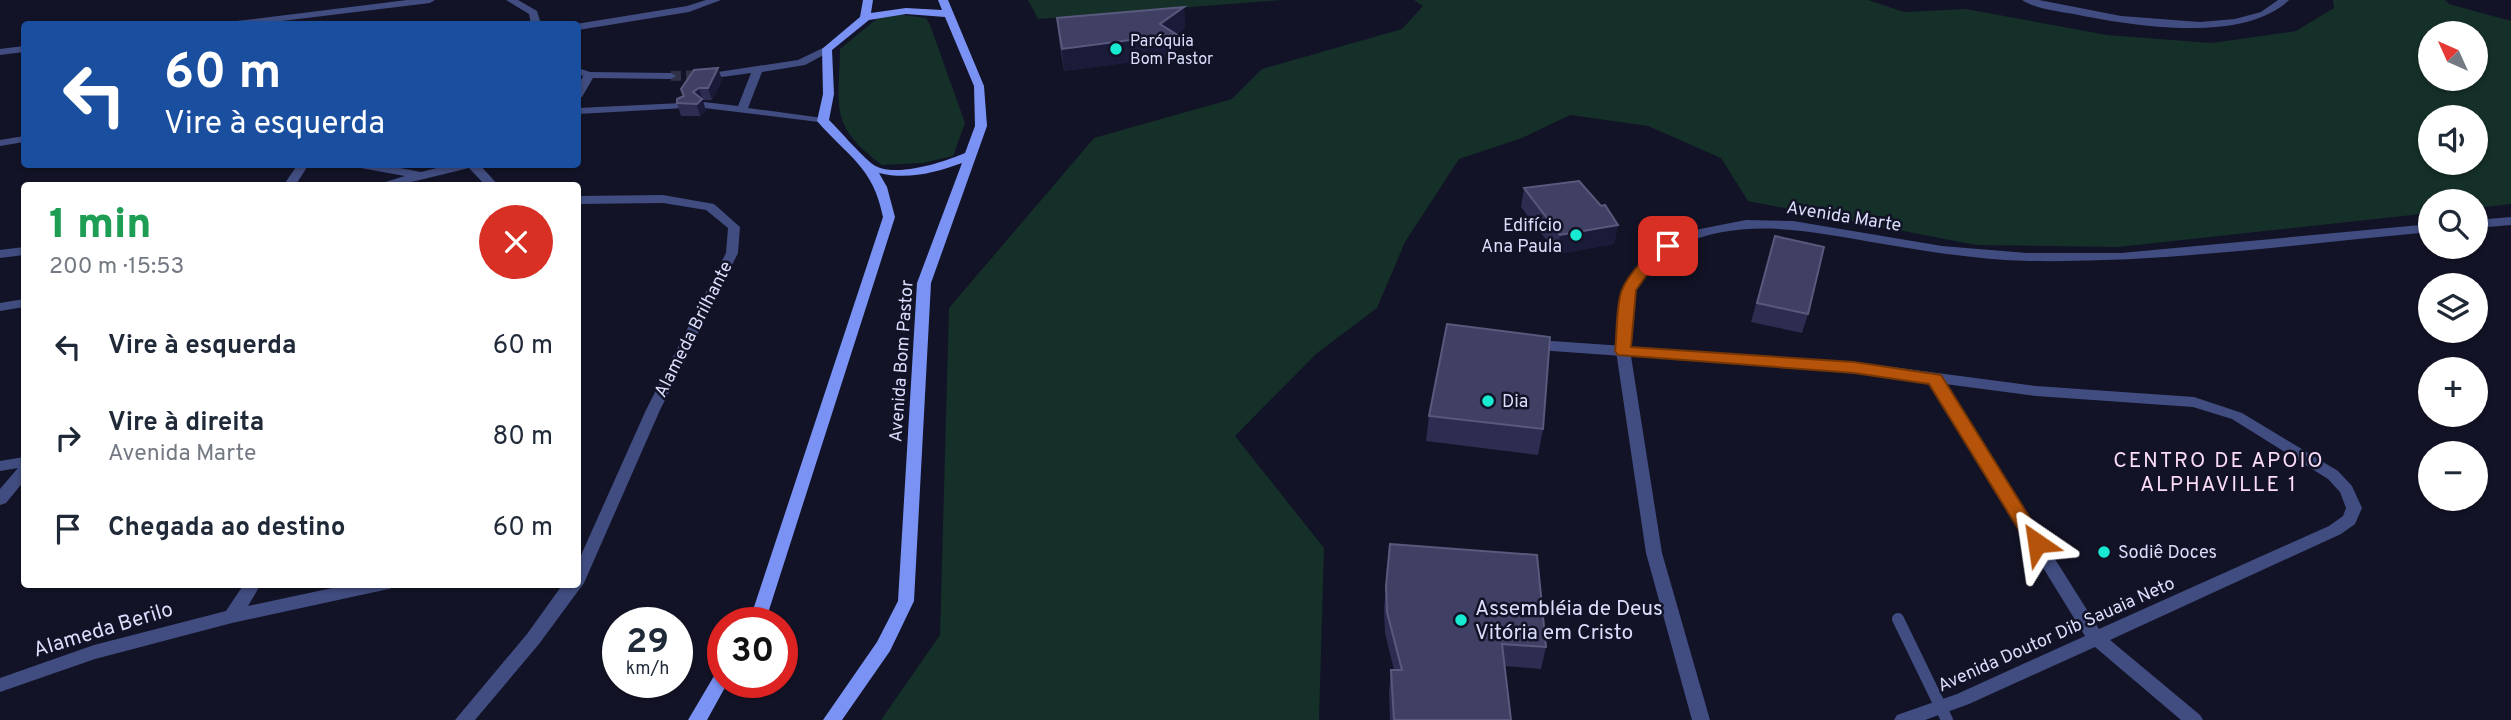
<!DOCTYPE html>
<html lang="pt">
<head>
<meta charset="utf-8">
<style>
  :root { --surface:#fff; --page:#f6f6f7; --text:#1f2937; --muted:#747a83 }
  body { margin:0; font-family:Overpass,sans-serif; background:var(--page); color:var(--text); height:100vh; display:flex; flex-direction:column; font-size:26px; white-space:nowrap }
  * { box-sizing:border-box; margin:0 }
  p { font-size:23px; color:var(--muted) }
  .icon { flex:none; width:38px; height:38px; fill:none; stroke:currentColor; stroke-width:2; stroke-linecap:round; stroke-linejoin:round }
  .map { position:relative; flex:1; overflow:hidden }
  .sheet { position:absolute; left:21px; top:182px; width:560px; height:406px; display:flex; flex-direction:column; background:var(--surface); border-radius:7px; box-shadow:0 2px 5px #0004 }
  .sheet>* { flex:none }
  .banner { position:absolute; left:21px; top:21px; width:560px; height:147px; border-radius:7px; box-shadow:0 2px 5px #0004; background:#1a4fa0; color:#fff; overflow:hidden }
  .needle { width:46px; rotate:315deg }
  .tools { position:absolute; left:2418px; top:21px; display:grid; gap:14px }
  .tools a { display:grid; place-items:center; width:70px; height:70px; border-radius:50%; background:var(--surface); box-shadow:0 2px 5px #0004; font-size:35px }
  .speed { position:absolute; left:602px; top:607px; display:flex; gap:14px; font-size:35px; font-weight:700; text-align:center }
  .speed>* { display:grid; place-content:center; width:91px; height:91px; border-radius:50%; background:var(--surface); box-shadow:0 2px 5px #0004; line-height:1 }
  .speed small { font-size:18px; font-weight:400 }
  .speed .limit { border:10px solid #d22; background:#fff; color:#111 }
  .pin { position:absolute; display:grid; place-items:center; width:60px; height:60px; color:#fff; margin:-30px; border-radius:14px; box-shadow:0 4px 10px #0006 }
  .me { position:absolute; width:77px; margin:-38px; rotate:328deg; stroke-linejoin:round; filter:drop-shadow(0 0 5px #0008) }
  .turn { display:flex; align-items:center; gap:24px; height:147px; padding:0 28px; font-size:32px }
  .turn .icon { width:91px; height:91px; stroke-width:2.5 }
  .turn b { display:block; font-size:49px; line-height:60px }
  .round { display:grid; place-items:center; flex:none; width:74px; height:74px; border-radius:37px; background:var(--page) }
  .overview { display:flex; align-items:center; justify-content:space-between; height:119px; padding:0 28px }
  h1 { font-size:42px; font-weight:800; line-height:52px; color:#1e9e55 }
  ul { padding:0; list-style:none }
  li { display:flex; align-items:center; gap:21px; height:91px; padding:0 28px }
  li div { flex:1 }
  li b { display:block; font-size:26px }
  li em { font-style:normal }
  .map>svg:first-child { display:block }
</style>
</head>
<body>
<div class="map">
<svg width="2511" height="720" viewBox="0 0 2511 720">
  <rect width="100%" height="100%" fill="#121326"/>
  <g fill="#152f29" fill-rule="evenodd">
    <path d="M1028 0H1283L1038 19Z"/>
    <path d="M1414 0H1868L1904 12 1966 9 2107 35 2211 43 2296 31 2334 8 2333 0H2445L2449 4 2511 21V204L2476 208V201H2431V213L2118 247 1976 245 1748 201 1721 158 1648 126 1570 115 1522 138 1459 159 1405 242 1377 308 1316 354 1235 436 1324 548 1319 720H881L940 635 949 308 1094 138 1232 99 1262 69 1402 29 1423 6ZM2476 33V79H2431V33ZM2431 117H2476V163H2431Z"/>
    <path d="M897 14 926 18 930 25 965 123 953 156 923 163 882 165C829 125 839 110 840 49L879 17Z"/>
  </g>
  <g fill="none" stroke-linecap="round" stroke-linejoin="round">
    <path stroke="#303146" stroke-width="10" stroke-dasharray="10 5" stroke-linecap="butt" d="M671 76 707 75"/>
    <path stroke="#414d80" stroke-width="10" d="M1552 346 1623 351"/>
    <path stroke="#414d80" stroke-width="12" d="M1898 619 1947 720"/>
    <g fill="#414d80" fill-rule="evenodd">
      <path d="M407 0H435L430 3 257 24H232L237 21Z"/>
      <path d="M506 0H518L537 11 541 24H531L529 14Z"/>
      <path d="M706 0H721L689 12 578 30 576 24 687 6Z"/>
      <path d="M2022 0H2039L2121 16 2200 22 2235 19 2261 12 2278 0H2289C2244 44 2131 26 2074 14 2058 11 2036 9 2022 0Z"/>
      <path d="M24 46V52L0 55V49Z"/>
      <path d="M827 46 832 49 831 51 805 65 762 72 748 108 823 118 829 121 827 123 704 108 699 105 704 102 738 106 751 73 722 77 717 74 718 72 798 60Z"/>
      <path d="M578 68 590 72 671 73 676 76 671 79 593 78 582 97 578 98V86L583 76 578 74Z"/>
      <path d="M681 103 685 104V108L578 114V108Z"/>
      <path d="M24 136V142L0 146V140Z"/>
      <path d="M298 164H309L295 186H283Z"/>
      <path d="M350 164H379L421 172 452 164H479L499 186H486L469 168 395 186H372L405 176 355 167Z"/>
      <path d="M663 195 714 204 740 227 738 253 660 410 584 583 539 644 475 720H455L527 634 563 584H578V562L646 410 726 253 728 228 706 210 663 203 578 204V196Z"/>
      <path d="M2511 217V225L2476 228V220Z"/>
      <path d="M1746 220 1793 221 1942 246 2027 253H2121L2431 224V232C2298 244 2164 263 2030 261 1981 260 1931 252 1883 244 1811 232 1745 215 1676 247 1661 254 1642 275 1636 289 1631 303 1632 332 1630 347L1854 362 2036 386 2194 397 2242 413 2338 471 2352 486 2362 508 2355 524 2341 534 2110 640 2200 715 2203 720H2181L2095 647 1969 704 1925 720H1894L1897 715 1957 694 2085 636 1929 382 1854 372 1631 356 1662 553 1710 720H1692L1646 553 1616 351 1622 290 1641 263 1664 243 1700 229ZM1945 384 2036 396 2193 407 2232 419 2328 479 2340 492 2346 508 2343 516 2329 526 2099 629Z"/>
      <path d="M24 247V255L0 258V250Z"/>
      <path d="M24 299V307L0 311V303Z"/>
      <path d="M24 457V481L6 503 0 505V489L18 468 0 471V461Z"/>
      <path d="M244 584H261L248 606 351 584H392L390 589 384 590 232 623 95 659 0 692V678L94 645 226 611Z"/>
    </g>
    <g fill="#7a92f3" fill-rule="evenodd">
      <path d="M863 0H873L871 13 906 8 942 10 938 0H948L984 86 987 126 931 283 914 601 890 651 842 720H823L877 642 898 601 917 283 962 163C935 173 907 180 879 173L887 187 895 217 769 610 763 623H745L753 610 883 217C873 166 848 157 817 121L823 94 822 49 860 17ZM906 14 945 17 974 86 975 126 965 153C944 162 891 180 871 163 856 150 843 134 829 120L834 94 832 50 869 20Z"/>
      <path d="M723 669V682H728L707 720H688L717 671Z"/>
    </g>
  </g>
  <g fill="#2d2d52">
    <path d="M1184 7 1185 28 1176 35 1177 56 1064 71 1059 40 1057 18Z"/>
    <path d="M722 80 712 100H702L706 111 700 116H681L677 103 683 96 681 89Z"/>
    <path d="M1524 188 1618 225 1614 244 1557 254 1521 207Z"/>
    <path d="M1775 236 1808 314 1802 333 1751 322Z"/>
    <path d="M1429 416 1543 429 1538 455 1426 441Z"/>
    <path d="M1390 544 1546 647 1541 669 1505 666 1511 720H1390L1389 692 1391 670H1394L1385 633 1384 608Z"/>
  </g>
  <g fill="#1a1b39">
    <path d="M1184 7 1185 28 1176 35 1177 56 1064 71 1062 49 1160 24Z"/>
    <path d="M718 68 722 80 712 100 708 88Z"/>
    <path d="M699 88 706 111 700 116 693 92Z"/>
    <path d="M1618 225 1614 244 1557 254 1560 235Z"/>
  </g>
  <g fill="#404064" stroke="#58597c" stroke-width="2">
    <path d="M1184 7 1160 24 1176 34 1062 49 1057 18Z"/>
    <path d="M718 68 708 88H699L693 92 702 99 697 104 677 103V99L684 96 681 89 694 70Z"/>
    <path d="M1579 181 1601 206 1605 205 1618 225 1560 235 1524 188Z"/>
    <path d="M1775 236 1824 247 1808 314 1757 303Z"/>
    <path d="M1447 324 1550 337 1543 429 1429 416Z"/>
    <path d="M1390 544 1537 555 1546 647 1502 644 1511 720H1394L1391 670H1402L1387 612 1386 586Z"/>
  </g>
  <path fill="#b45309" stroke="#753606" stroke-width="2" d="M1668 242 1675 246 1651 269 1636 290 1631 347 1854 362 1941 375 2043 539 2046 543 2043 548H2030L1929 384 1854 373 1618 355 1615 351C1617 335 1616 304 1622 290 1627 276 1654 245 1668 242Z"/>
  <g fill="#18ead1" stroke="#121326" stroke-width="2.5">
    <circle cx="1116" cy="49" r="7"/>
    <circle cx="1576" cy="235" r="7"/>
    <circle cx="1488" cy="401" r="7"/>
    <circle cx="2104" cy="552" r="7"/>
    <circle cx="1461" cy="620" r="7"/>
  </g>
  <g text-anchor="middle" stroke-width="5" stroke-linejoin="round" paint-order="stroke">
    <g font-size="16" fill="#dadefc" stroke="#121326" text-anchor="start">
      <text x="1130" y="46">Paróquia<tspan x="1130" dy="18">Bom Pastor</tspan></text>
    </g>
    <g font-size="18" fill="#dadefc" stroke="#121326">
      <text transform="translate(1844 216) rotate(9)" y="6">Avenida Marte</text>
      <text transform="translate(693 329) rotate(-63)" y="6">Alameda Brilhante</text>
      <text transform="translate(901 361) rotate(-86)" y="6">Avenida Bom Pastor</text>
      <text transform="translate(2056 634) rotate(-24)" y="6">Avenida Doutor Dib Sauaia Neto</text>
    </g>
    <g font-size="18" fill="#dadefc" stroke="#121326" text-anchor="start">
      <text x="1562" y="231" text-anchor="end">Edifício<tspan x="1562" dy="21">Ana Paula</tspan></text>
      <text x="1502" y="407">Dia</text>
      <text x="2118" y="558">Sodiê Doces</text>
    </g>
    <g font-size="21" letter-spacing="2" fill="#fcdcf7" stroke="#121326">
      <text x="2219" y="467">CENTRO DE APOIO<tspan x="2219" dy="24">ALPHAVILLE 1</tspan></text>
    </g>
    <g font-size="21" fill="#dadefc" stroke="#121326" text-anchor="start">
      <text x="1475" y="615">Assembléia de Deus<tspan x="1475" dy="24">Vitória em Cristo</tspan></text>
    </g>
    <g font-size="21" fill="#dadefc" stroke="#121326">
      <text transform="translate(103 629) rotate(-17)" y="7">Alameda Berilo</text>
    </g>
  </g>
</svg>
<div class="tools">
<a><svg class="needle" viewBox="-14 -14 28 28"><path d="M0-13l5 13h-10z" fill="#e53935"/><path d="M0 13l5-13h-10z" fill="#747a83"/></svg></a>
<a><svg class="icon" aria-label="sound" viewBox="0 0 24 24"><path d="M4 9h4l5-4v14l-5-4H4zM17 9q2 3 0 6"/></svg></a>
<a><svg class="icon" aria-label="search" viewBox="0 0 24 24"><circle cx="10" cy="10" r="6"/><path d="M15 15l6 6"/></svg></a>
<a><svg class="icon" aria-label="layers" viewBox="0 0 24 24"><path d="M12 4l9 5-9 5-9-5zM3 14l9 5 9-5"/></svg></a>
<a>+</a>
<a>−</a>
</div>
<div class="speed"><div>29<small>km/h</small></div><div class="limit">30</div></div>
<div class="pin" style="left:1668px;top:246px;background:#d93025"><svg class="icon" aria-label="arrive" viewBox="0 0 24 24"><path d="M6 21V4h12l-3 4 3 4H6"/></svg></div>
<svg class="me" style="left:2037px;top:543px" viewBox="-20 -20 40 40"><path d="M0-17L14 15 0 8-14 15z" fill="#b45309" stroke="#fff" stroke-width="4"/></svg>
<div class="banner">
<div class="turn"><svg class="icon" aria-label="left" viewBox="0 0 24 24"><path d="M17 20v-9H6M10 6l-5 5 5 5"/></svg><div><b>60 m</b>Vire à esquerda</div></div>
</div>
<section class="sheet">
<div class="overview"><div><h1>1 min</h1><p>200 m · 15:53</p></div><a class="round" style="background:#d93025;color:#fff"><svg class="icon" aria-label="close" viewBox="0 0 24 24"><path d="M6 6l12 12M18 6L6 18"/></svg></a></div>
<ul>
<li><svg class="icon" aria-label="left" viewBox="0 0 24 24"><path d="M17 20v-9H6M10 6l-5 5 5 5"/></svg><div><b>Vire à esquerda</b></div><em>60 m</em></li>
<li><svg class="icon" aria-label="right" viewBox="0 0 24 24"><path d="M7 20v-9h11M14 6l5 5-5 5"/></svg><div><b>Vire à direita</b><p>Avenida Marte</p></div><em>80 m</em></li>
<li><svg class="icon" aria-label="arrive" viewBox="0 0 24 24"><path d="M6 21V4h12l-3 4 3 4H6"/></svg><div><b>Chegada ao destino</b></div><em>60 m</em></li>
</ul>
</section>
</div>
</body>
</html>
